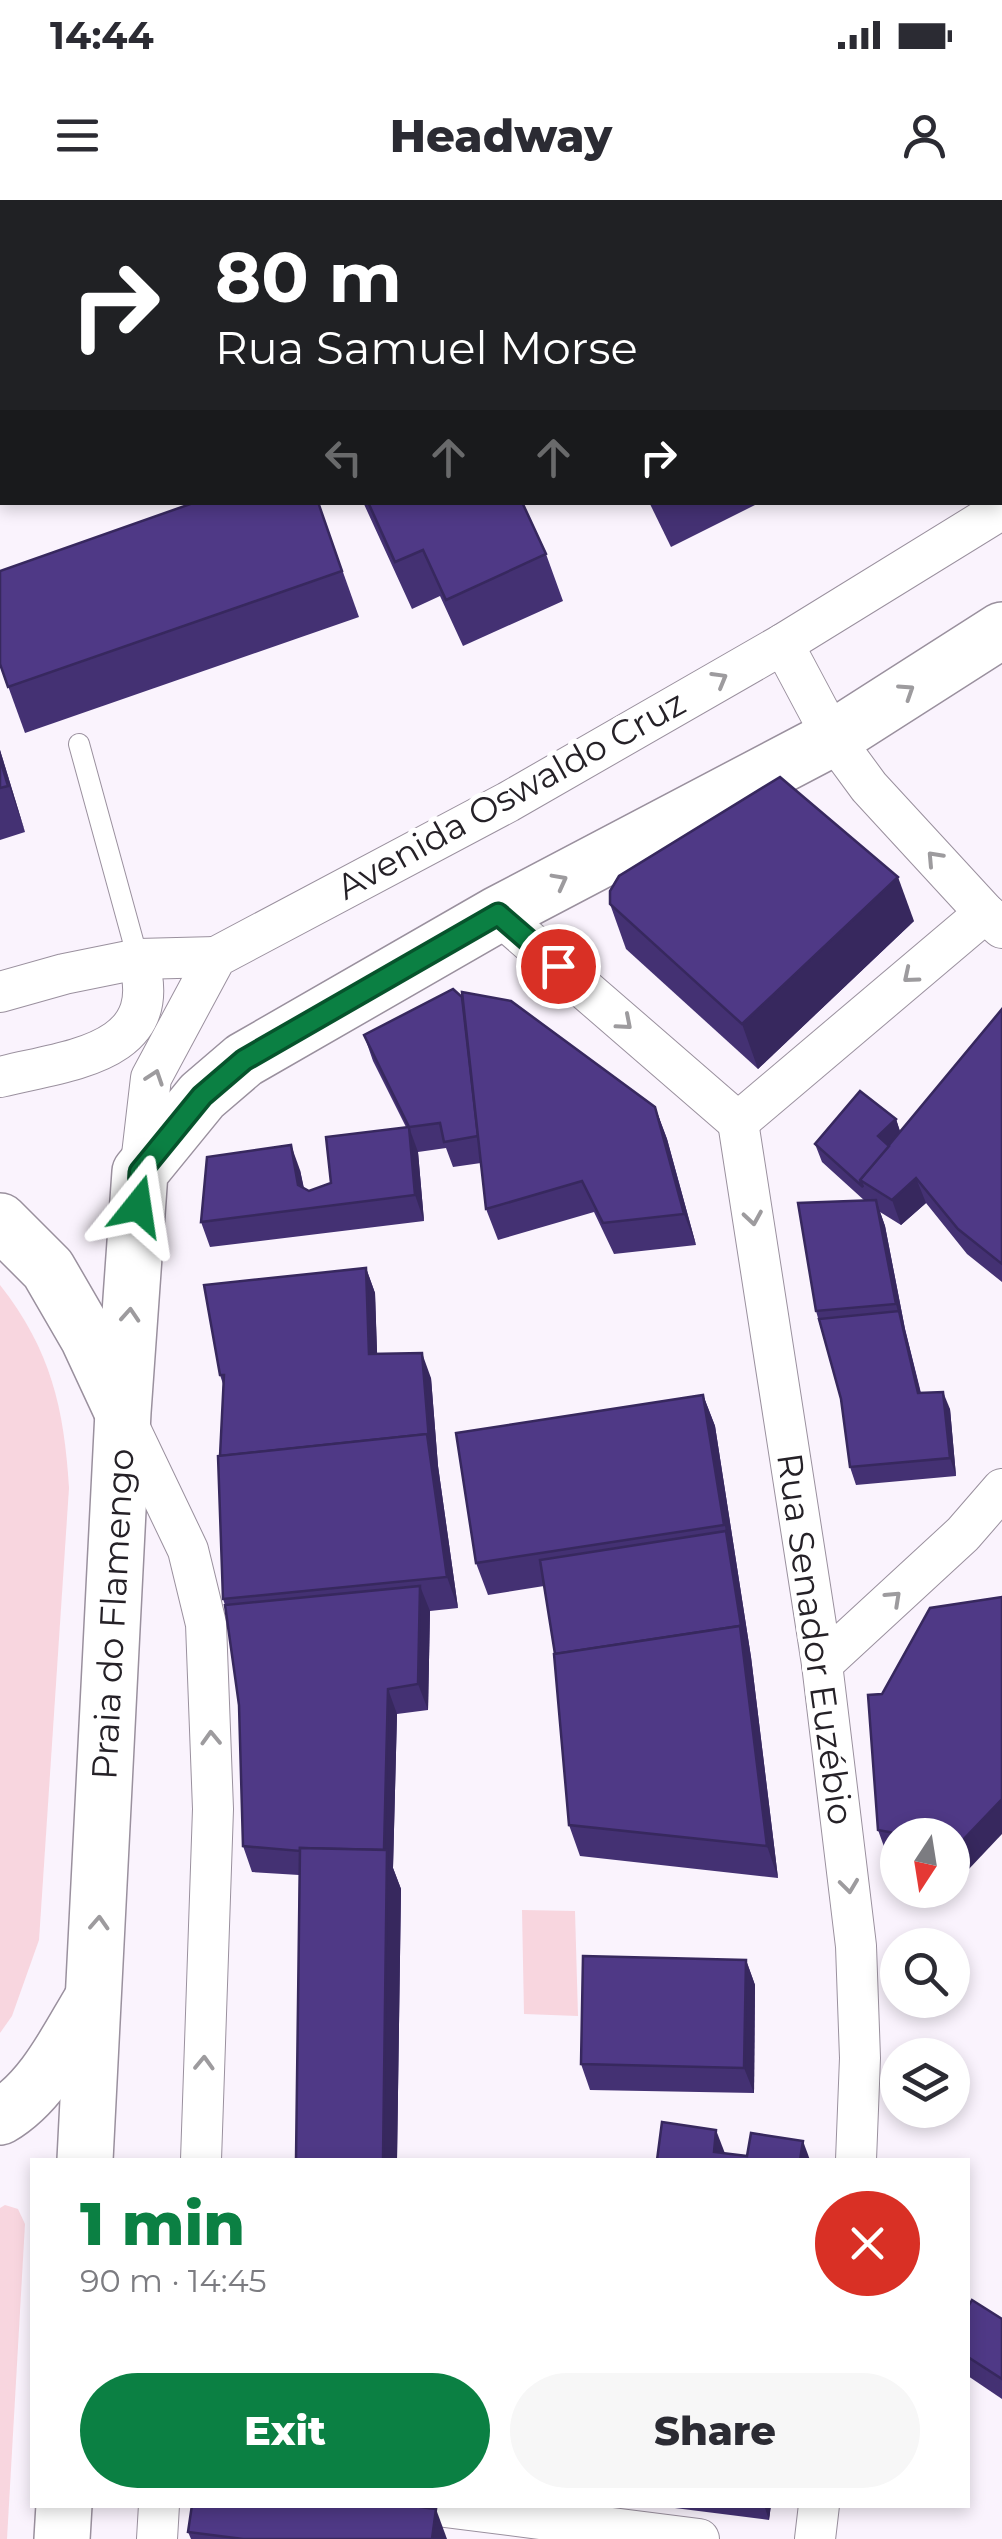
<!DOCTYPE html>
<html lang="en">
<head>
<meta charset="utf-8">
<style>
  :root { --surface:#fff; --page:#f7f7f7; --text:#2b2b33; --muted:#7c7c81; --accent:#0b8043 }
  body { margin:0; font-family:Montserrat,sans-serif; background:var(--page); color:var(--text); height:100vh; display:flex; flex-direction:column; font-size:38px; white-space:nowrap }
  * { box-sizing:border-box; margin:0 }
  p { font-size:32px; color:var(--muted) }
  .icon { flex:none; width:55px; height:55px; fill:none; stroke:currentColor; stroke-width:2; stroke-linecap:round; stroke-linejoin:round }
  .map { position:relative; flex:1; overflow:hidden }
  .details { position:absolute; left:30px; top:1958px; width:940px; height:350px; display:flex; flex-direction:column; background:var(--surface); border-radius:0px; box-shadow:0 5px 15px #0003 }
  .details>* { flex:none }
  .banner { position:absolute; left:0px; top:0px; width:1002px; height:305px; box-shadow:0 5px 15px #0003; background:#202124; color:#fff; overflow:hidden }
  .needle { width:65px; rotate:192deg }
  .fabs { position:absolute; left:880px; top:1618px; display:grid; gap:20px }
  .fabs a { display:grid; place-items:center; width:90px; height:90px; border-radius:50%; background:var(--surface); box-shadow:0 5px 15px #0003; font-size:50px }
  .pin { position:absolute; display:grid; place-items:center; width:85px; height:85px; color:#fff; margin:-42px; border:5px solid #fff; border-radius:50%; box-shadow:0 2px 10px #0007 }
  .me { position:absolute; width:110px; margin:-55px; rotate:15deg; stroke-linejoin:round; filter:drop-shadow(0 0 8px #0008) }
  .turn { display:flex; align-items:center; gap:35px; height:210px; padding:0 50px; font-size:45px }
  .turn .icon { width:130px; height:130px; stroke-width:2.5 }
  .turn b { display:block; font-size:70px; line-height:85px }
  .lanes { display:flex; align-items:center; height:95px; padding:0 50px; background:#0003; justify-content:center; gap:50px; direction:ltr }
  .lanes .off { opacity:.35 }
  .round { display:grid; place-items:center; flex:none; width:105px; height:105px; border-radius:52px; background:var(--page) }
  .headline { display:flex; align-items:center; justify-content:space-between; height:170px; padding:0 50px }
  h1 { font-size:60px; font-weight:800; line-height:75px; color:var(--accent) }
  .primary-button { display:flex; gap:20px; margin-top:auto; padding:20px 50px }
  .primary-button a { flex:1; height:115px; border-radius:60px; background:var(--accent); color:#fff; font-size:40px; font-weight:800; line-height:115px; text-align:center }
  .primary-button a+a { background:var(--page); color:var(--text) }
  .status { display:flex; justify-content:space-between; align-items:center; height:70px; padding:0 50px; background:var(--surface); direction:ltr }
  .status svg { height:28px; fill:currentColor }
  header { display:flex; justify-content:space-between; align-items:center; height:130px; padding:0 50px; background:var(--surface); font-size:45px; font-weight:800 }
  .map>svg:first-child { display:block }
</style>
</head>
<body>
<div class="status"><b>14:44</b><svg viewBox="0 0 49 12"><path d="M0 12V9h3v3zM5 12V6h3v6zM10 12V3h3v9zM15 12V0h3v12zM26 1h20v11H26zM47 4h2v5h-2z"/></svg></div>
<header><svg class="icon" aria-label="menu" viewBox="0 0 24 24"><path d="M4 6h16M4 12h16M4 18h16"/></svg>Headway<svg class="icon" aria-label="person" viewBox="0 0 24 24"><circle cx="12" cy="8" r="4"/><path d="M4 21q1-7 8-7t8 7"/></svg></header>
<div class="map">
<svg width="1002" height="2339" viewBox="0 0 1002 2339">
  <rect width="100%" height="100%" fill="#faf3fd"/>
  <g fill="#f8d6df">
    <path d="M0 1085C51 1150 64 1208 69 1288L39 1740 12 1816 0 1833Z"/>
    <path d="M522 1710 575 1711 578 1816 524 1814Z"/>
    <path d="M5 2005 18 2009 25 2024 7 2339H0V2008Z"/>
  </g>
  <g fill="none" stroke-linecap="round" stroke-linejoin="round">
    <g stroke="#9a909e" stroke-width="22">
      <path id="service" d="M79 544 138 759"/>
    </g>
    <g stroke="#9a909e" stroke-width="42">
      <g id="minor">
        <path d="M783 444 833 538 869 587 985 713 1002 728"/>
        <path d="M498 714 738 922"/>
        <path d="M0 792 64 774 138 759 216 757"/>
        <path d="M0 877C67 860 167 855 138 759"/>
        <path d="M738 922 822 1464 856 1746 860 1858 856 1960"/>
        <path d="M738 922 985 713"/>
        <path d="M140 972 151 878 216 757 508 602 783 444 1002 309"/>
        <path d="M124 1216 188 1350 206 1424 213 1609 201 1960"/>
        <path d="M822 1464 963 1334 1002 1289"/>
        <path d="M429 2305 699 2339"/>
        <path d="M157 2339 159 2305"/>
        <path d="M815 2339 819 2305"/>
      </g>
    </g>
    <g stroke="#9a909e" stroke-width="58">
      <g id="primary">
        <path d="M0 1021 48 1069 88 1138 121 1209"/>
        <path d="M0 1917C43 1892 67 1840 92 1799"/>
        <path d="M85 1960 123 1212 140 972 202 896 244 860 498 714 833 538 1002 430"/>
        <path d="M62 2339 64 2305"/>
      </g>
    </g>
    <use href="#service" stroke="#fff" stroke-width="20"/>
    <use href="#minor" stroke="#fff" stroke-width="40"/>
    <use href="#primary" stroke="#fff" stroke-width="55"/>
  </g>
  <g fill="#443173">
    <path d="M781 0H912V2H782Z"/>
    <path d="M971 0H1002V119L1000 117V2H972Z"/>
    <path d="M318 302 359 417 25 533 0 464Z"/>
    <path d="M363 302H522L546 354 563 401 463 446 440 396 412 409Z"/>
    <path d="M649 302H761L671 347Z"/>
    <path d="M0 550 25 632 0 640Z"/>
    <path d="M610 704 914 721 758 869 626 749Z"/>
    <path d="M462 797 655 907 667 939 696 1045 614 1054 594 1012 498 1040 486 1009 481 963 453 967 446 948 418 952 424 1021 210 1047 201 1022 300 970 304 988 309 991 331 983 406 927 373 861 364 835Z"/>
    <path d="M1002 809V1082L967 1054 926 1003 901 1025 880 1012 885 1026 905 1129 921 1193 950 1209 956 1276 856 1285 850 1267 841 1199 816 1111 865 1001 822 962 815 944 896 919 900 932Z"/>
    <path d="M366 1068 375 1093 377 1154 431 1178 438 1266 458 1408 430 1411 428 1510 397 1514 393 1668 401 1689 397 1960H296L299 1675 252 1672 243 1646 239 1505 225 1405 223 1399 220 1256 223 1184 220 1175Z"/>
    <path d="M703 1195 715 1226 751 1457 778 1678 580 1656 569 1625 555 1454 544 1386 488 1395 476 1363Z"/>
    <path d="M930 1408 968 1670 952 1667V1635H898V1657L887 1655 878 1630 882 1494Z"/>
    <path d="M746 1760 755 1785 754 1893 590 1890 581 1864Z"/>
    <path d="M968 2107 1002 2119V2199L968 2176Z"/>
    <path d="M651 2305H771L769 2320Z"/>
    <path d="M188 2332 447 2339H191Z"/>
  </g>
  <g fill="#37285e">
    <path d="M0 550 25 632 0 559Z"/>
    <path d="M898 677 914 721 758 869 742 824Z"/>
    <path d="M655 907 667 939 696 1045 684 1014Z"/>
    <path d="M896 919 902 937 884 954 878 936Z"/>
    <path d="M409 927 418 952 424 1021 415 995Z"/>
    <path d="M291 945 300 970 308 1010 298 985Z"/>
    <path d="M916 978 926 1003 901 1025 892 1000Z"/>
    <path d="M876 1000 885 1026 905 1129 925 1211 918 1193 896 1104Z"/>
    <path d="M366 1068 375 1093 378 1179 369 1154Z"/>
    <path d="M422 1153 431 1178 438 1266 458 1408 447 1377 427 1234Z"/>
    <path d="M943 1192 950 1209 956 1276 950 1258Z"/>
    <path d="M703 1195 715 1226 751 1457 778 1678 767 1646 726 1332Z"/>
    <path d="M420 1386 430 1411 428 1510 418 1484Z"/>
    <path d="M388 1489 397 1514 393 1668 401 1689 397 1960H383L384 1657Z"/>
    <path d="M1002 1599V1634L968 1670 958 1645Z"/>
    <path d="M746 1760 755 1785 754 1893 744 1868Z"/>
    <path d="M716 1930 726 1956 714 1952Z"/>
    <path d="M803 1941 810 1960H800Z"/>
    <path d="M764 2305H771L769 2320Z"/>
    <path d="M436 2309 447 2339H432Z"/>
  </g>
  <g fill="#4f3986" stroke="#37285e" stroke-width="2.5">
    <path d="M791 0H889L890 2H793Z"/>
    <path d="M978 0H1002V101L1000 98V2H980Z"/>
    <path d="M196 302H318L342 371 8 487 0 464V371Z"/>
    <path d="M368 302H522L546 354 446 400 423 350 395 362Z"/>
    <path d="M0 559 8 586 0 588Z"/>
    <path d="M780 577 898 677 742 824 610 704V691L619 676Z"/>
    <path d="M453 789 462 797 478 936 444 942 440 923 409 927 415 995 201 1022 207 957 291 945 298 985 309 991 331 983 326 937 409 927 364 835Z"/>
    <path d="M462 792 511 801 655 907 684 1014 603 1023 582 981 486 1009Z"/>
    <path d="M1002 809V1064L958 1029 916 978 892 1000 860 980Z"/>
    <path d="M860 891 896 919 878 936 889 946 860 980 863 987 815 944Z"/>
    <path d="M876 1000 896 1104 816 1111 798 1003Z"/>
    <path d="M366 1068 369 1154 422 1153 429 1240 427 1234 220 1256 224 1175H220L204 1085Z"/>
    <path d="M899 1111 918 1193 943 1192 950 1258 850 1267 841 1199 819 1119Z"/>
    <path d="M703 1195 724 1325 476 1363 456 1233Z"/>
    <path d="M427 1234 447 1377 223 1399 218 1256Z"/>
    <path d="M726 1331 742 1432 740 1426 555 1454 540 1360Z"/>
    <path d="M420 1386 418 1484 388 1489 384 1650 300 1648V1651L243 1646 239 1505 225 1405Z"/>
    <path d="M1002 1397V1599L958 1645 952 1644V1635H905L878 1630 868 1495 882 1494 930 1408Z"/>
    <path d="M740 1426 767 1646 569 1625 554 1454Z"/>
    <path d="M300 1648 387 1650 383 1960H296Z"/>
    <path d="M583 1756 746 1760 744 1868 581 1864Z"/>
    <path d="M662 1922 716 1930 714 1952 747 1956 751 1933 803 1941 800 1960H657Z"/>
    <path d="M972 2100 1002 2119V2179L968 2157V2107Z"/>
    <path d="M192 2305H405L436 2309 432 2339H243L188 2332Z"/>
  </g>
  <defs><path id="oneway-chevron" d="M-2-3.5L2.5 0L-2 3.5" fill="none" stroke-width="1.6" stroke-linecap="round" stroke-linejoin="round" transform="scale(2.5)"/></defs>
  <g stroke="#9d9b9e">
    <use href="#oneway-chevron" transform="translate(720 479) rotate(-30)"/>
    <use href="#oneway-chevron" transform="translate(907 491) rotate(-33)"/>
    <use href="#oneway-chevron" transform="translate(934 658) rotate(-133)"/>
    <use href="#oneway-chevron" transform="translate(560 681) rotate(-28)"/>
    <use href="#oneway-chevron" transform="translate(910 776) rotate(140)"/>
    <use href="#oneway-chevron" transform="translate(625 823) rotate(41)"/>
    <use href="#oneway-chevron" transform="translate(155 877) rotate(-71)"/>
    <use href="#oneway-chevron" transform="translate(753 1018) rotate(81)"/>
    <use href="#oneway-chevron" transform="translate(130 1115) rotate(-86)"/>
    <use href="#oneway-chevron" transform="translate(894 1398) rotate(-43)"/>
    <use href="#oneway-chevron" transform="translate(211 1538) rotate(-92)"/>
    <use href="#oneway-chevron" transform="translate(849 1686) rotate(83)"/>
    <use href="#oneway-chevron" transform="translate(99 1723) rotate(-87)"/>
    <use href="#oneway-chevron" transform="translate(204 1863) rotate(-88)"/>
  </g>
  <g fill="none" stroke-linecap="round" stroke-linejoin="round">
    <g stroke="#07532c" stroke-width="25">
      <path id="route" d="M138 1006 140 972 202 896 244 860 498 714 558 766"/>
    </g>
    <use href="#route" stroke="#0b8043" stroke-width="18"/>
  </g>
  <g text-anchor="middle" stroke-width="10" stroke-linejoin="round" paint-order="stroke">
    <g font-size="35" fill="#252127" stroke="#fff">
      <text transform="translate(511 595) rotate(-29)" y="12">Avenida Oswaldo Cruz</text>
      <text transform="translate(113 1414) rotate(-87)" y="12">Praia do Flamengo</text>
      <text transform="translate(815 1439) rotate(82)" y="12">Rua Senador Euzébio</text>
    </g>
  </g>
</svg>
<div class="fabs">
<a><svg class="needle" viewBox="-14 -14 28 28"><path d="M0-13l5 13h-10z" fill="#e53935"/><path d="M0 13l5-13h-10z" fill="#7c7c81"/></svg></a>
<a><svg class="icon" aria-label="search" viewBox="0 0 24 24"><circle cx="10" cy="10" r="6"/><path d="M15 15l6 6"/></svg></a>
<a><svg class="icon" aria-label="layers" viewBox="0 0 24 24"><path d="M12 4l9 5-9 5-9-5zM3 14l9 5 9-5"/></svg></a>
</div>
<div class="pin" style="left:558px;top:766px;background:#d93025"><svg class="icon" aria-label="arrive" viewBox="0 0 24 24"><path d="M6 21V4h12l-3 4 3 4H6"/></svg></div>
<svg class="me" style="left:138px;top:1006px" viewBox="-20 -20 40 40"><path d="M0-17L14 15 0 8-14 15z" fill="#0b8043" stroke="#fff" stroke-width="4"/></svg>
<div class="banner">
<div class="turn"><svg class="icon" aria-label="right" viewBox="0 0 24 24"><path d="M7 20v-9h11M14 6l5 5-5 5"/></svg><div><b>80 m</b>Rua Samuel Morse</div></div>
<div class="lanes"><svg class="icon off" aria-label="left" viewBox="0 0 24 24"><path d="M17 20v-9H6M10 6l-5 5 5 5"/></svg><svg class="icon off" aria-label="ahead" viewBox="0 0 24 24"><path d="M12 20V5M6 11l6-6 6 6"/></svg><svg class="icon off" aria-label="ahead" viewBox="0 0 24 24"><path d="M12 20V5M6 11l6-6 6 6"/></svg><svg class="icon" aria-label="right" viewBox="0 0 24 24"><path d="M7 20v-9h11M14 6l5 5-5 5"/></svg></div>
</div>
<section class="details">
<div class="headline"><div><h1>1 min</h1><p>90 m · 14:45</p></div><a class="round" style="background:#d93025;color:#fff"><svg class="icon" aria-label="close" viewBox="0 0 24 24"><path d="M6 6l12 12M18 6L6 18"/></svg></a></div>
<div class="primary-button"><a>Exit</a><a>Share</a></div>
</section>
</div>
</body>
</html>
